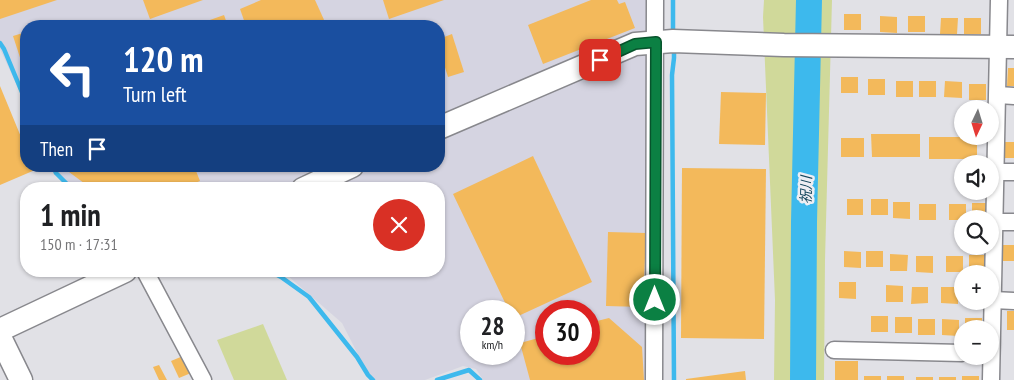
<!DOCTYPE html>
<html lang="en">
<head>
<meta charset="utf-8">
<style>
  :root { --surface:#fff; --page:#f2f2f2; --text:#202124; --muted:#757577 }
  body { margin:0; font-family:"PT Sans Narrow","Noto Sans JP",sans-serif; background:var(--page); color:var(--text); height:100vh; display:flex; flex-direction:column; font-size:19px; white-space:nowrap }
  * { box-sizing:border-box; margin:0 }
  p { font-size:16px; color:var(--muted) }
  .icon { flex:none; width:28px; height:28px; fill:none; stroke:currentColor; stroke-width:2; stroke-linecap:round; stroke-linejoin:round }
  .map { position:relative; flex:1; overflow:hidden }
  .sheet { position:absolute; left:20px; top:182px; width:425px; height:95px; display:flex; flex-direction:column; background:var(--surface); border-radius:20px; box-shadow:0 1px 4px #0004 }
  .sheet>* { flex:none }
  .hud { position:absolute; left:20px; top:20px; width:425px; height:152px; border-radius:20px; box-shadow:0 1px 4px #0004; background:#1a4fa0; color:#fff; overflow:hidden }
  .needle { width:32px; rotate:184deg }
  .tools { position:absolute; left:954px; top:100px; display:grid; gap:10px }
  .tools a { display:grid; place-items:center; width:45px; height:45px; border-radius:50%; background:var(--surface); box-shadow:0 1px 4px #0004; font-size:25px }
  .speed { position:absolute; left:460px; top:300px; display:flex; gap:10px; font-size:25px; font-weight:700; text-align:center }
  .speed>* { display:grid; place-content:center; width:65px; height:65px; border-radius:50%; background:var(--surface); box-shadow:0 1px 4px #0004; line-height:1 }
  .speed small { font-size:12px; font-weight:400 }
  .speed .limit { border:8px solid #d22; background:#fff; color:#111 }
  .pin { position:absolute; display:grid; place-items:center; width:42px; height:42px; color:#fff; margin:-21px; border-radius:10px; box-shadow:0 2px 8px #0006 }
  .me { position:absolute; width:55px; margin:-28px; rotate:0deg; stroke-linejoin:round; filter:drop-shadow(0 0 4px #0008) }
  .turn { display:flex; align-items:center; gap:18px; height:105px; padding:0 20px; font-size:22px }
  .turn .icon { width:65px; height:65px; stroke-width:2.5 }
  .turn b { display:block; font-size:35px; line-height:42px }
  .then { display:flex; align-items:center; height:48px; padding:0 20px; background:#0003; gap:10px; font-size:19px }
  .round { display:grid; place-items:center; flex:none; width:52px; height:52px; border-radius:26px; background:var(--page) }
  .headline { display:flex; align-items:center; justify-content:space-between; height:85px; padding:0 20px }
  h1 { font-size:30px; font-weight:600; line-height:38px }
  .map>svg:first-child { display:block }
</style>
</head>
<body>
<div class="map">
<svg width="1014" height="380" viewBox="0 0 1014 380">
  <rect width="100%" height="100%" fill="#e1e1e6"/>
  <path fill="#d5d4e1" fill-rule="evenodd" d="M0 0H648L649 63 646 380H483L476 369 463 366 425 380H371L342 323 288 276 279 271H439V189H75L60 177 55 166H439V26H26V105L0 49ZM471 311H514V354H471ZM546 311H589V354H546Z"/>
  <g fill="#d0d99a">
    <path d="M764 0H832L825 260 824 380H774L775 300 763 17Z"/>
    <path d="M263 324 287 380H234L217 340Z"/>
  </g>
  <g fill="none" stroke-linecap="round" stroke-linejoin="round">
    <g stroke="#3db9ed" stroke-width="4.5">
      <path d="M673 0V34"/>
      <path d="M0 43 4 49 26 102"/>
      <path d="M53 166 56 173 72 189"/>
      <path d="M270 271 281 277 309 297 357 357 368 375 373 380"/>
      <path d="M437 380 469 370 480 380"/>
      <path d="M674 380 672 75 674 58V47"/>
    </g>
    <path stroke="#3db9ed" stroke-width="26" d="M803 380 804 222 809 0"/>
  </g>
  <g fill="#f3b95b">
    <path d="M0 0H57L0 19Z"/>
    <path d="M143 0H203L150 19Z"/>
    <path d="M261 0H315L325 22 321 26H246L240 9Z"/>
    <path d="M383 0H444L389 19Z"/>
    <path d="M591 0H617L619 4 625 2 635 28 543 64 528 25Z"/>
    <rect x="844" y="14" width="17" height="16"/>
    <path d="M224 15 228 26H193Z"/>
    <path d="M880 16 897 17V33L880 32Z"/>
    <rect x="908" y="16" width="17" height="16"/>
    <path d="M941 18H958L957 34H940Z"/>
    <rect x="964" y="18" width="17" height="16"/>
    <path d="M26 32V76L13 36Z"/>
    <path d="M452 34 464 72 448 77 439 48V39Z"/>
    <path d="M1008 68H1014V86H1007Z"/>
    <rect x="841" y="77" width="17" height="16"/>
    <rect x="868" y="79" width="17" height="16"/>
    <rect x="896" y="81" width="17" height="16"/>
    <rect x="919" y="81" width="17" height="16"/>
    <path d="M945 81 962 82V98L944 97Z"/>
    <rect x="969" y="84" width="17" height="16"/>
    <path d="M0 86 26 149V166H33L35 170 0 185Z"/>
    <path d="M721 92 766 93 765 145 719 144Z"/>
    <path d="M871 134H920V157H872Z"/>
    <rect x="929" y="137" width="48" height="22"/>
    <rect x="841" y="138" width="23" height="19"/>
    <rect x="1005" y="142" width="9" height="16"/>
    <path d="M533 156 592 282 514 318V311H509L453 194Z"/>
    <path d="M68 166H194L200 181 180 189H92L69 172Z"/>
    <path d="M682 168 766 169 764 339 681 338Z"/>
    <rect x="847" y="199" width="16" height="16"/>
    <rect x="871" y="199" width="17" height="16"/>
    <path d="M893 202H910V219L893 218Z"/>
    <rect x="972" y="203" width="17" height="16"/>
    <rect x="919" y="204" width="17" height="16"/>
    <path d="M949 204H966V219H962V220H949Z"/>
    <path d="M608 232 646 233 643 307 606 306Z"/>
    <path d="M1001 245H1014V261H1000Z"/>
    <path d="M844 251 861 252V268L844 267Z"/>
    <rect x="866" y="251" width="17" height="16"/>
    <path d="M890 254 908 255 907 271H890Z"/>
    <rect x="969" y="255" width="17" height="16"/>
    <path d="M916 256H933V273L916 272Z"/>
    <rect x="946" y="256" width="17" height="16"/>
    <path d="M839 282H856V299L839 298Z"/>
    <path d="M886 285 903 286V302H886Z"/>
    <path d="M912 287H928V303L911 304Z"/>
    <path d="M941 287H958V304L941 303Z"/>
    <rect x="1007" y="311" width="7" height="19"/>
    <rect x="871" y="316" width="17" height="16"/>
    <rect x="895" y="317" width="17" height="16"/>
    <path d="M609 318 642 347 644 380H530L520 343 546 336V354H589V323Z"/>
    <rect x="965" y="318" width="17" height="11"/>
    <rect x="918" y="319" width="17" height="16"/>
    <path d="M942 319 959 320V336L942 335Z"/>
    <path d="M183 356 191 373 179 378 171 361Z"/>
    <rect x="835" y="361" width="23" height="19"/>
    <path d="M159 365 167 380H159L153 367Z"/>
    <path d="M745 371 746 380H686V379Z"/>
    <rect x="864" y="376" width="17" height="4"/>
    <rect x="887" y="376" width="17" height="4"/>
    <rect x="962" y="376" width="17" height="4"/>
    <rect x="916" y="377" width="17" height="3"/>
    <rect x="939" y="377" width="17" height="3"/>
  </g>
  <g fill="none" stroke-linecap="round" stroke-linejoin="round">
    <g stroke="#88888d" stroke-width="19">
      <g id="street">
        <path d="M998 95 1014 96"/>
        <path d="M996 172H1014"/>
        <path d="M994 222H1014"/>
        <path d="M145 271 203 380"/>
        <path d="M993 300 1014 301"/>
        <path d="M834 350 962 353"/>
        <path d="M654 380 655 0"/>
        <path d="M991 380 999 0"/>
      </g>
    </g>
    <g stroke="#88888d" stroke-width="25">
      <g id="secondary">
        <path d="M439 128 635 44 673 41 784 45 1014 47"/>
        <path d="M303 189 352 166"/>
        <path d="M0 330 125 271"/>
        <path d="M0 337 21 380"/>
      </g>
    </g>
    <use href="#street" stroke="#fff" stroke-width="16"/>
    <use href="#secondary" stroke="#fff" stroke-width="22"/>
  </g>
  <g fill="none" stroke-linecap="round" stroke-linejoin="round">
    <g stroke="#07532c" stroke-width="12">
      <path id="route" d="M600 60 635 44 656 42 655 300"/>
    </g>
    <use href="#route" stroke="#0b8043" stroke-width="9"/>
  </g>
  <g text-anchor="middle" stroke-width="5" stroke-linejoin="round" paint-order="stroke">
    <g font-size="14" font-style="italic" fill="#15475d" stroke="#eeeef3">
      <text transform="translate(806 190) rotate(-89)" y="5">祝川</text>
    </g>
  </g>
</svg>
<div class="tools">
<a><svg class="needle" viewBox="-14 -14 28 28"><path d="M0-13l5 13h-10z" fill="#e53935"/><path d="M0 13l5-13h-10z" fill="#757577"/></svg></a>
<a><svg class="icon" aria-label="sound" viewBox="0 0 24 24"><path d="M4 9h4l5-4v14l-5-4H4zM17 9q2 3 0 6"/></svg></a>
<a><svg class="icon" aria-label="search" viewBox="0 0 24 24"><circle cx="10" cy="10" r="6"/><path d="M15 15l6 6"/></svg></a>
<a>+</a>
<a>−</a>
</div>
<div class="speed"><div>28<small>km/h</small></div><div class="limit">30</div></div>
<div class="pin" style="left:600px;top:60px;background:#d93025"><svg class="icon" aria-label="arrive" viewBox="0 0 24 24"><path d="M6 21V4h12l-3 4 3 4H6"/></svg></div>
<svg class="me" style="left:655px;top:300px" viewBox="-20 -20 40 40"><circle r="17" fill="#0b8043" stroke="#fff" stroke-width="3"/><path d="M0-11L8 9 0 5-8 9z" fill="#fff"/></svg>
<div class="hud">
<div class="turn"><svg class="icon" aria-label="left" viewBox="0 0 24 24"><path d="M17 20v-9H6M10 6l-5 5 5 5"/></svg><div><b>120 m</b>Turn left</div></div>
<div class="then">Then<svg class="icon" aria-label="arrive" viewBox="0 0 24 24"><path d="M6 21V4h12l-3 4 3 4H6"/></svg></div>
</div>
<section class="sheet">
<div class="headline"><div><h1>1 min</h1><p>150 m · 17:31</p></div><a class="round" style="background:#d93025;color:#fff"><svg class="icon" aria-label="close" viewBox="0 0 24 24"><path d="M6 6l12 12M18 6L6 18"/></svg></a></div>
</section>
</div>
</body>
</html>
